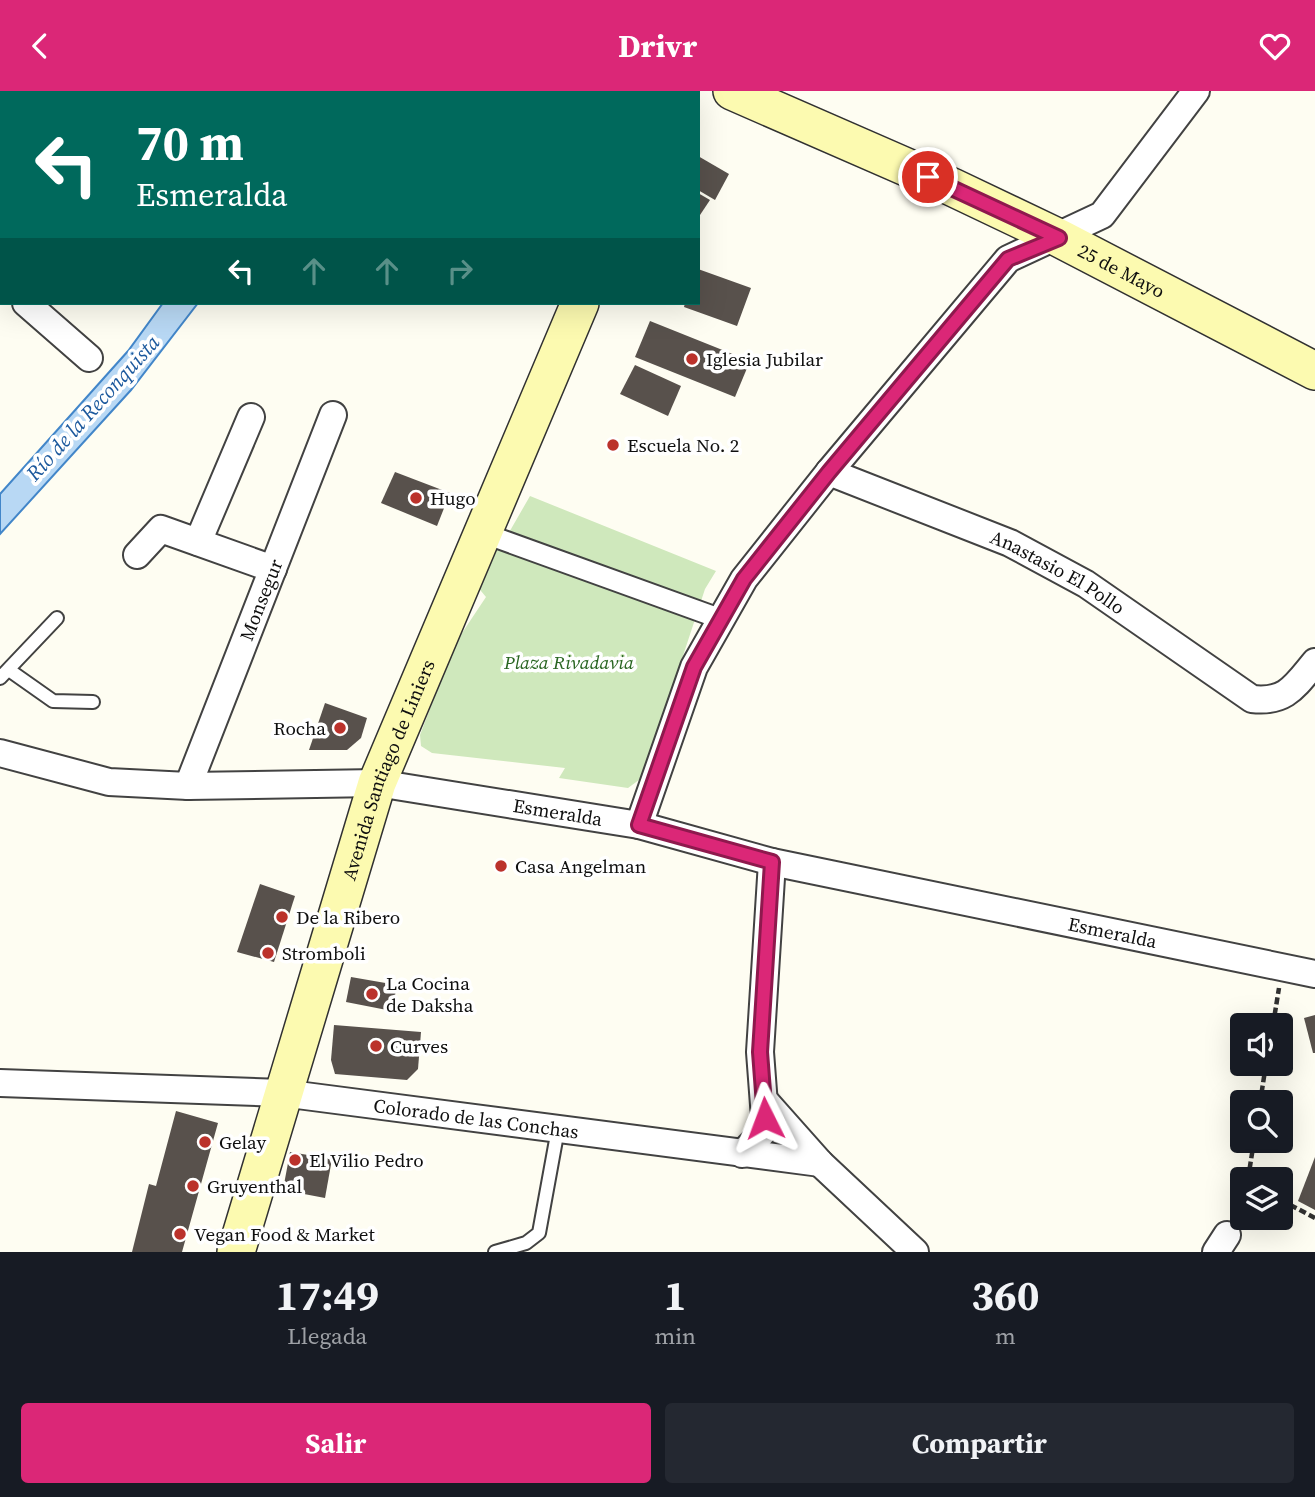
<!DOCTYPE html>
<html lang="es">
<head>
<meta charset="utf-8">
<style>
  :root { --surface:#171b24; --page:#242831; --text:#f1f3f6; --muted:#9ea1a6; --accent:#db2777 }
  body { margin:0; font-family:"Source Serif 4",serif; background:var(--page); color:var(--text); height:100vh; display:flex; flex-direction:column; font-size:26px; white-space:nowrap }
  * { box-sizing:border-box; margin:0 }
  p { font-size:23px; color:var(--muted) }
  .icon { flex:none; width:38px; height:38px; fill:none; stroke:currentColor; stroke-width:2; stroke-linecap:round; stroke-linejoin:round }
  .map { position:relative; height:1161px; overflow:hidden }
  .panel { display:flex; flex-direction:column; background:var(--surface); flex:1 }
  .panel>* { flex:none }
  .banner { position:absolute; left:0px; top:0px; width:700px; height:214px; box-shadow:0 7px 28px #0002; background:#00695c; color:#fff; overflow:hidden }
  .buttons { position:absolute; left:1230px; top:922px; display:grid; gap:14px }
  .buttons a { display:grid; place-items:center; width:63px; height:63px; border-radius:7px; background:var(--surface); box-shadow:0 7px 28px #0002; font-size:35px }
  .pin { position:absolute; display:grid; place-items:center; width:60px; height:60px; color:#fff; margin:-30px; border:4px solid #fff; border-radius:50%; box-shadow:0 2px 7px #0007 }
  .me { position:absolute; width:77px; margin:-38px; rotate:357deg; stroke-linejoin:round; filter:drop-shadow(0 0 5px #0008) }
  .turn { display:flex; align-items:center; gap:24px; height:147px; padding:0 21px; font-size:32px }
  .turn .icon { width:91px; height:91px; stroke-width:2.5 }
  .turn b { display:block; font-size:49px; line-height:60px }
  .lanes { display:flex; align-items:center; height:66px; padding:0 21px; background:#0003; justify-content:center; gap:35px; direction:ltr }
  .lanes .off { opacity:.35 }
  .eta { display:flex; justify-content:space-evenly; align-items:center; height:119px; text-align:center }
  .eta b { font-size:42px; font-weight:700; line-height:49px }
  .action { display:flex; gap:14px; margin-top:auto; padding:14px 21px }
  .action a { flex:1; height:80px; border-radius:7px; background:var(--accent); color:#fff; font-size:28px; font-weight:700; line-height:80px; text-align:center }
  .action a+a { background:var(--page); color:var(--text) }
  header { display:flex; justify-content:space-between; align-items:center; height:91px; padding:0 21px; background:var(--accent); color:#fff; font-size:32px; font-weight:700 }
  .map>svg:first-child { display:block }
</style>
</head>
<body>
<header><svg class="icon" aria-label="back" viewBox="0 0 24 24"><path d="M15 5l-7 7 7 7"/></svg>Drivr<svg class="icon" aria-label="heart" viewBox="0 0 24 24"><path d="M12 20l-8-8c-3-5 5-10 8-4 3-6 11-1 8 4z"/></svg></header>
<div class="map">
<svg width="1315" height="1161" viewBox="0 0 1315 1161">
  <rect width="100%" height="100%" fill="#fefdf2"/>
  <path fill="#cfe8bc" d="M530 405 716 480 705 498 643 686 628 697 559 687 565 677 432 662 421 655 420 644 439 594 440 575 486 506 476 494 480 480 507 445Z"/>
  <path fill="#b8d8f4" stroke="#4286c9" stroke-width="2" d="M163 212H198L131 299 0 443V403L128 260Z"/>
  <g fill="#58514c">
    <path d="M698 65 729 83 715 109 698 99Z"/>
    <path d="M698 102 710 109 698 127Z"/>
    <path d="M698 178 751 197 737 235 684 216 685 212H698Z"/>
    <path d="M650 230 750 270 735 306 635 266Z"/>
    <path d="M635 274 681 295 668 325 620 303Z"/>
    <path d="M395 381 450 402 437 435 381 412Z"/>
    <path d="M325 612 367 627 361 647 347 659H309Z"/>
    <path d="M260 793 295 805 274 871 237 861Z"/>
    <path d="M351 886 397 894 392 920 346 911Z"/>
    <path d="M1315 924V962H1313L1304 927Z"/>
    <path d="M334 934 421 941 418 978 407 989 335 983 331 969Z"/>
    <path d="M176 1020 218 1032 182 1161H132L149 1093 156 1095Z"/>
    <path d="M290 1061 332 1068 325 1107 283 1099Z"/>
    <path d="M1315 1066V1119L1298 1110Z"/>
  </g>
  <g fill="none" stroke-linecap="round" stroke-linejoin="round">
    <g stroke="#424242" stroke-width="16">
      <g id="service">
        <path d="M9 579 53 610 93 611"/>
        <path d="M0 587 57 527"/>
        <path d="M495 1161 526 1152 539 1142 558 1038"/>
      </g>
    </g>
    <g stroke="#424242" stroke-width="23">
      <path id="pedestrian" d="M483 442 721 528"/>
    </g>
    <g stroke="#424242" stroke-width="30">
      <g id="minor">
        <path d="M0 188 2 190"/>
        <path d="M26 212 89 267"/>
        <path id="s1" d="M829 381 1010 452 1086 493 1252 608C1286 612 1295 595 1315 571"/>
        <path d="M198 451 251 326"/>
        <path d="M137 464 161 438 273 478"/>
        <path id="s2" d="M0 662 109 691 188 695 377 692 639 734 772 771 1315 883"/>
        <path id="s3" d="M188 695 333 324"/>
        <path d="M639 734 694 576 744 488 829 381 1008 168 1102 124 1196 0"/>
        <path id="s4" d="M0 992 282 1002 820 1072"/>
        <path d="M764 1009 820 1072 915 1161"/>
        <path d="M742 1063 762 1042 765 1027 760 961 772 771"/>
        <path d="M1216 1161 1227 1144"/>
      </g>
    </g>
    <g stroke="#313131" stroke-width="40">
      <g id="secondary">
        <path d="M629 0 630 2"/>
        <path id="s5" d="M732 0 952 96 1059 147 1315 280"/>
        <path d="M664 2 665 0"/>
        <path id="s6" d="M236 1161 377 692 580 212"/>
      </g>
    </g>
    <g stroke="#313131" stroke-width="4.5" stroke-dasharray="7 3.5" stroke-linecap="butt">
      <path d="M1273 934 1279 897"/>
      <path d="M1260 1012 1266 973"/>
      <path d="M1248 1088 1254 1050"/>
      <path d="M1281 1109 1315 1127"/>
    </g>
    <use href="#service" stroke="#fff" stroke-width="12"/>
    <use href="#pedestrian" stroke="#fff" stroke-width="19"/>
    <use href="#minor" stroke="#fff" stroke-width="26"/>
    <use href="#secondary" stroke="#fcfab0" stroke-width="37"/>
  </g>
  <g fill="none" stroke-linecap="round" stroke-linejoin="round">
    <g stroke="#8e194d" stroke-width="18">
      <path id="route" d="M765 1027 760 961 772 771 639 734 694 576 744 488 829 381 1008 168 1059 147 928 86"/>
    </g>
    <use href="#route" stroke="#db2777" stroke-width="12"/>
  </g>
  <g fill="#bb322b" stroke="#fff" stroke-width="2.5">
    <circle cx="692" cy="268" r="7"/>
    <circle cx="613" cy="354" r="7"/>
    <circle cx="416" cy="407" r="7"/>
    <circle cx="340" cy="637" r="7"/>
    <circle cx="501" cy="775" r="7"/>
    <circle cx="282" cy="826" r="7"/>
    <circle cx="268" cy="862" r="7"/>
    <circle cx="372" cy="903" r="7"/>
    <circle cx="376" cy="955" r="7"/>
    <circle cx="205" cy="1051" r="7"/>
    <circle cx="295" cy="1069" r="7"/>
    <circle cx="193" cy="1095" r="7"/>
    <circle cx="180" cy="1143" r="7"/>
  </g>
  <g text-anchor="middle" stroke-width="7" stroke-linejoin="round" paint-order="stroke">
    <g font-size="19" fill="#0f0f0f" stroke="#fff">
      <text dy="7" stroke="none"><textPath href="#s5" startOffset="429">25 de Mayo</textPath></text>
      <text dy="7" stroke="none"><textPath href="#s1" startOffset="250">Anastasio El Pollo</textPath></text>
      <text dy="7" stroke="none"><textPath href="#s3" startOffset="200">Monsegur</textPath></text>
      <text dy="7" stroke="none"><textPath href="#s6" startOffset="506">Avenida Santiago de Liniers</textPath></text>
      <text dy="7" stroke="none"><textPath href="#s2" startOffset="564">Esmeralda</textPath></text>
      <text dy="7" stroke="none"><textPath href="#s2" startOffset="1132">Esmeralda</textPath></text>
      <text dy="7" stroke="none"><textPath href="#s4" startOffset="478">Colorado de las Conchas</textPath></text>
    </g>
    <g font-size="19" fill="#0f0f0f" stroke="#fff" text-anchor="start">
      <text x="706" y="275">Iglesia Jubilar</text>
      <text x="627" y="361">Escuela No. 2</text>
      <text x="430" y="414">Hugo</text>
      <text x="326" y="644" text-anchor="end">Rocha</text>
      <text x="515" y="782">Casa Angelman</text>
      <text x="296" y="833">De la Ribero</text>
      <text x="282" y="869">Stromboli</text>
      <text x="386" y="899">La Cocina<tspan x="386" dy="22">de Daksha</tspan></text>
      <text x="390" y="962">Curves</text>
      <text x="219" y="1058">Gelay</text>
      <text x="309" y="1076">El Vilio Pedro</text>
      <text x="207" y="1102">Gruyenthal</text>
      <text x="194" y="1150">Vegan Food &amp; Market</text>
    </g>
    <g font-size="19" font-style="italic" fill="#296521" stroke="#fff">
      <text x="569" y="578">Plaza Rivadavia</text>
    </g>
    <g font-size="21" font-style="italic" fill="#1c599d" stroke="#fff">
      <text transform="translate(93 317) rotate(-48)" y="7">Río de la Reconquista</text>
    </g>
  </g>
</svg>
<div class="buttons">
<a><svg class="icon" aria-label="sound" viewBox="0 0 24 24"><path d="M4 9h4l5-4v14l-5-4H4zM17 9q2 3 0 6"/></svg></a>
<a><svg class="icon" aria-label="search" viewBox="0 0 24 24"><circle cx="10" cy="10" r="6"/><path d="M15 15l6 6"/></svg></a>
<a><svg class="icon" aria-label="layers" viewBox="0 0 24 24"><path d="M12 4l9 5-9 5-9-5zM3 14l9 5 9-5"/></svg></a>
</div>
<div class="pin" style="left:928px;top:86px;background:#d93025"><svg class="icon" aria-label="arrive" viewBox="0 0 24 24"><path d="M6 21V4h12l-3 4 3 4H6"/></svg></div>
<svg class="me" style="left:765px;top:1027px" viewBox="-20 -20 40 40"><path d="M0-17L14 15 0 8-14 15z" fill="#db2777" stroke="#fff" stroke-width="4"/></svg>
<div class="banner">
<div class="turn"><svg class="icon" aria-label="left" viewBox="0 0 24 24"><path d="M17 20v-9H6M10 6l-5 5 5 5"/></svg><div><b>70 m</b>Esmeralda</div></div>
<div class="lanes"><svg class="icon" aria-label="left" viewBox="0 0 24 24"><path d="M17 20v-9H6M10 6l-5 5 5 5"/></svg><svg class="icon off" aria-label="ahead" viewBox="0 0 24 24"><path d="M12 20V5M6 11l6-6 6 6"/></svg><svg class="icon off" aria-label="ahead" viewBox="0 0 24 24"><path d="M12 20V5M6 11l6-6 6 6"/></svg><svg class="icon off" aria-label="right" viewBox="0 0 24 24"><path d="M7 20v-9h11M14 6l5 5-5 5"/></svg></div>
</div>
</div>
<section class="panel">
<div class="eta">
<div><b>17:49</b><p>Llegada</p></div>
<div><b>1</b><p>min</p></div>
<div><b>360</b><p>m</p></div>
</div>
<div class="action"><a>Salir</a><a>Compartir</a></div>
</section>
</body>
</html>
